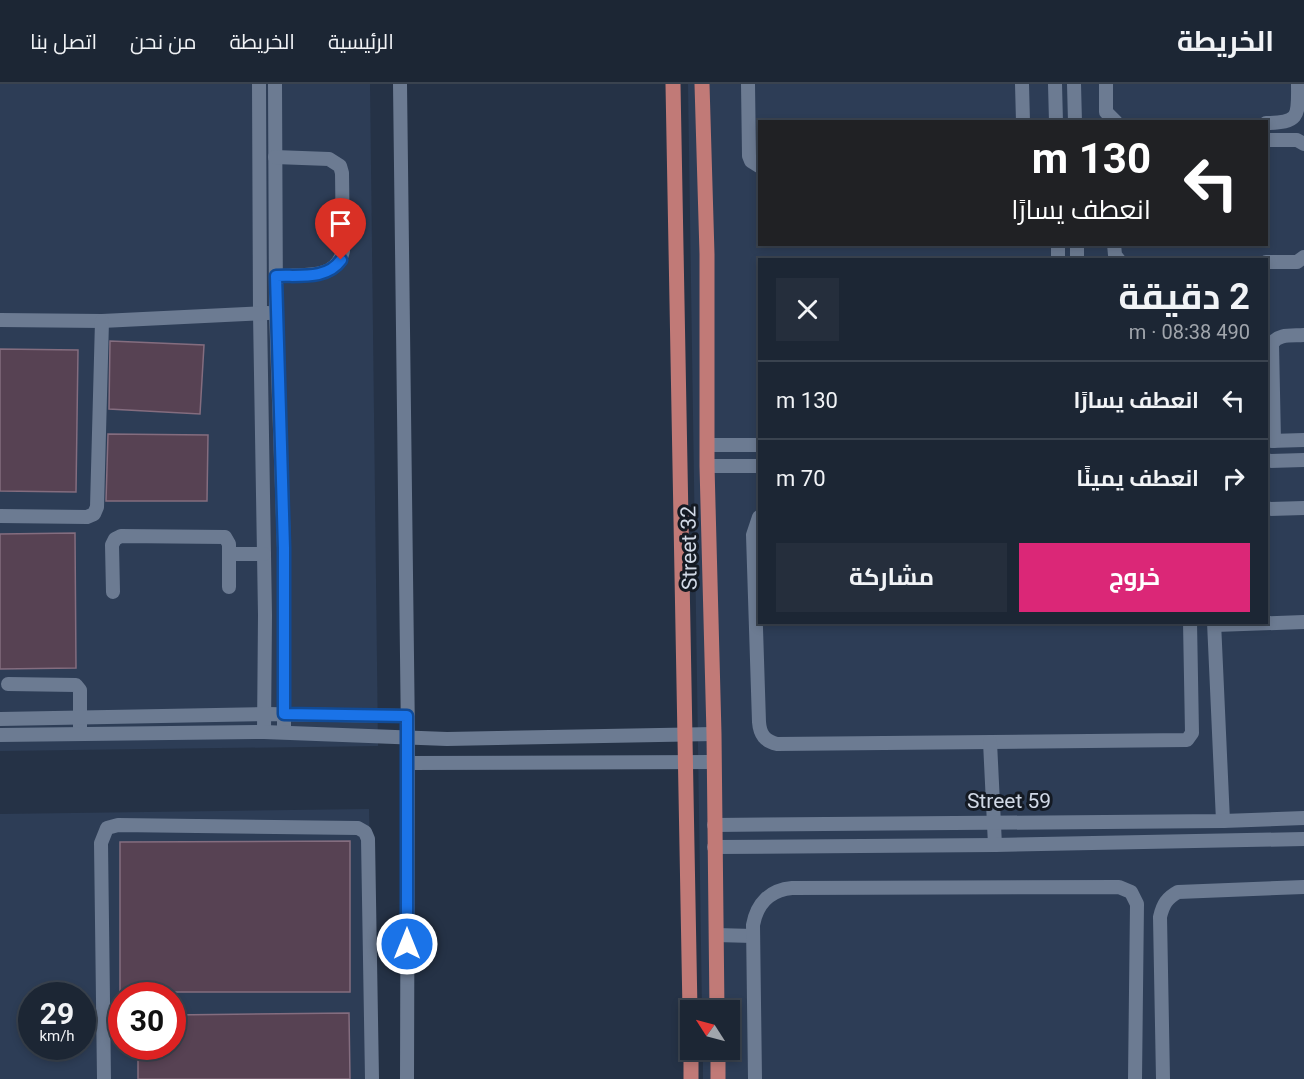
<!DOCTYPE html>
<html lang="ar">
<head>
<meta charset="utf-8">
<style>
  :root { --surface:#1c2634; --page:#252e3c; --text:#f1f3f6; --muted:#a0a5ac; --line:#3a434f; --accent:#db2777 }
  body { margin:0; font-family:Roboto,Cairo,sans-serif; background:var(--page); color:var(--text); direction:rtl; height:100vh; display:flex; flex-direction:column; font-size:22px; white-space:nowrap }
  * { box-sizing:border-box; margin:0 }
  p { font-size:20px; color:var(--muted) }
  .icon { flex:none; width:33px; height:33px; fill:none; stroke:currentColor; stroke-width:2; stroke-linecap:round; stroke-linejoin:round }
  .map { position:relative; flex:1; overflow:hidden; direction:ltr }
  .drawer { position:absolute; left:758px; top:174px; width:510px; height:366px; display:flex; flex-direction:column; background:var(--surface); border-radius:0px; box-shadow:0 3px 9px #0003,0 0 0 2px var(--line); direction:rtl }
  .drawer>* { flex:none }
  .guide { position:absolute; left:758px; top:36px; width:510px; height:126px; border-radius:0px; box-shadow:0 3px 9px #0003,0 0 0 2px var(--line); direction:rtl; background:#202124; color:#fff; overflow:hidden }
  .needle { width:39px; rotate:306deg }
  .fabs { position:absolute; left:680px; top:916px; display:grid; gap:12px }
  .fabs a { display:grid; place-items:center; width:60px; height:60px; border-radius:0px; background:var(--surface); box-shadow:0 3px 9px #0003,0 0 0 2px var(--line); font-size:30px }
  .speed { position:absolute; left:18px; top:898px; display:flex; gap:12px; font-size:30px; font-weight:700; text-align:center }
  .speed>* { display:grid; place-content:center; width:78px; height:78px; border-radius:50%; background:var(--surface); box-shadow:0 3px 9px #0003,0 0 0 2px var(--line); line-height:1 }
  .speed small { font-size:15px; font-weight:400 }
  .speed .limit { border:9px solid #d22; background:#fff; color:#111 }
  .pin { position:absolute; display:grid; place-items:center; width:51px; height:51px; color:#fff; margin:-62px -26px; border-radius:50% 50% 50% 0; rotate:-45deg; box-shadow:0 0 6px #0007 }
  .pin .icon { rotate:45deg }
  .me { position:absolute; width:66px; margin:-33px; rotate:0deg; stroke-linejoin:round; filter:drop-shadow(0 0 4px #0008) }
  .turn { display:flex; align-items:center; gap:21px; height:126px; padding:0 18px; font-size:27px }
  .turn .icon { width:78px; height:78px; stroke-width:2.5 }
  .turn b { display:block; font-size:42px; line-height:51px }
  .round { display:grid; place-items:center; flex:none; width:63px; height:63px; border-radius:0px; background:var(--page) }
  .headline { display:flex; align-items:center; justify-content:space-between; height:102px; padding:0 18px }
  h1 { font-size:36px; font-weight:700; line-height:45px }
  .cta { display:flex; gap:12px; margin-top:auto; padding:12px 18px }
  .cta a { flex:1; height:69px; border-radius:0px; background:var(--accent); color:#fff; font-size:24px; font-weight:700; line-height:69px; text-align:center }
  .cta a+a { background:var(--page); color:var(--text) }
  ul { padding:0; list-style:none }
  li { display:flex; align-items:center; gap:18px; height:78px; padding:0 18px; border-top:2px solid var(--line) }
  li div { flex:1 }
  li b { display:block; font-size:22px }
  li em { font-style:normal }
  header { display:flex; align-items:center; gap:36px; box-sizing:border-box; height:84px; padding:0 30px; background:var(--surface); border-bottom:2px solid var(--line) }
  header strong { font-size:28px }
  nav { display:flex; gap:33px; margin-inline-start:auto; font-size:21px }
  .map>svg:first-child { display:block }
</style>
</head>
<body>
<header>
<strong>الخريطة</strong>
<nav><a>الرئيسية</a><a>الخريطة</a><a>من نحن</a><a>اتصل بنا</a></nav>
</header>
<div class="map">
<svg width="1304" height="995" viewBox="0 0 1304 995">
  <rect width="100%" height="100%" fill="#253246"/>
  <g fill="#2d3d56" fill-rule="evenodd">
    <path d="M0 0H370L378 662 0 667Z"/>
    <path d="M688 0H1304V995H703V966H729V927H702ZM759 38H1266V160H759ZM759 176H1266V538H759Z"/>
    <path d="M369 725 375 995H0V730ZM32 912H82V963H32ZM122 912H172V963H122Z"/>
  </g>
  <g fill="#574253" stroke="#846d7f" stroke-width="1.5">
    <path d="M110 257 204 261 200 330 109 325Z"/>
    <path d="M0 265 78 266 76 408 0 407Z"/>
    <path d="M108 350 208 351 207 417H106Z"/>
    <path d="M75 449 76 584 0 585V450Z"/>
    <path d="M350 757V908H120V758Z"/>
    <path d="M349 929 350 995H138V963H172V931Z"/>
  </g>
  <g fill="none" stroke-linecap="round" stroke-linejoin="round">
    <g stroke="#6c7b92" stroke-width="14">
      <path d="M259 0 260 230 265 531 264 648"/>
      <path d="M275 0 276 228 284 464V648"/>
      <path d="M400 0 408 654 407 995"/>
      <path d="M748 0 749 72 751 77 759 82"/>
      <path d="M1022 0 1023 38"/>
      <path d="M1055 0 1056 38"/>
      <path d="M1074 0 1075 38"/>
      <path d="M1106 0V28L1116 38"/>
      <path d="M1266 39C1301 39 1298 31 1298 0"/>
      <path d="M1266 56H1297L1304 60"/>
      <path d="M275 73 329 75 340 82 342 89 343 167C336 197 302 190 276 192"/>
      <path d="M1058 160V176"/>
      <path d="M1077 160V176"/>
      <path d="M1114 160 1115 171 1119 176"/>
      <path d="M1266 178H1297L1304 173"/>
      <path d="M0 236 102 237 268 229"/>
      <path d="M1267 357 1304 356"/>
      <path d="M1274 357 1272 260C1278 249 1293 252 1304 251"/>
      <path d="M707 361H759"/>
      <path d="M1266 377 1304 376"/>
      <path d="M707 382H759"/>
      <path d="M1266 425 1304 424"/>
      <path d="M0 432 87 433 94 430 97 423 102 237"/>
      <path d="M759 433 753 451 759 638C760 651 765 657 777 660L1187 656 1192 649 1190 538"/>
      <path d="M229 470H264"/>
      <path d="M113 508 112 461 115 455 121 452 225 453 229 460V503"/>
      <path d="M1214 538 1223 737"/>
      <path d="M1215 541 1304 538"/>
      <path d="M8 600 76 601 80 606V643"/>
      <path d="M0 635 265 630 407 632"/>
      <path d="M0 651 264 648 447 655 714 650"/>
      <path d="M990 658 995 761"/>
      <path d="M407 679 714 678"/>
      <path d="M714 741 1223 737 1304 734"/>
      <path d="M714 763 995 761 1304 755"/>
      <path d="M716 851 753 852"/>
      <path d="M104 995 101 759 107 744 118 741 358 744 365 748 368 755 372 995"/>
      <path d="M755 995 753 841C757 819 770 806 792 804L1119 803 1131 808 1137 820 1135 995"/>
      <path d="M1163 995 1160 833C1163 820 1167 814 1178 808L1304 803"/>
    </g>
    <g stroke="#c17a77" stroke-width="15">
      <path d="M673 0 690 927"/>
      <path d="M702 0 707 170V382L714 650 717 927"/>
      <path d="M691 966V995"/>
      <path d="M718 966V995"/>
    </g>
  </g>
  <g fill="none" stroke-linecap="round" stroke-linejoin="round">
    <g stroke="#114b97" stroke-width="15">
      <path id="route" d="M341 176C327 196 299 191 276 192L284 464V630L407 632V860"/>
    </g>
    <use href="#route" stroke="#1a73e8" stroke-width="10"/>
  </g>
  <g text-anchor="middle" stroke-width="6" stroke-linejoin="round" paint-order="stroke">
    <g font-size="21" fill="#d1d9e6" stroke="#141a23">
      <text transform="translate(689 464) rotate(-91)" y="7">Street 32</text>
      <text x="1009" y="724">Street 59</text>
    </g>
  </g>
</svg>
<div class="fabs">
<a><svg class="needle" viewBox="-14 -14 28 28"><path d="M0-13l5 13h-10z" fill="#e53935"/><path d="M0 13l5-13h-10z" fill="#a0a5ac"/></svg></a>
</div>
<div class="speed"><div>29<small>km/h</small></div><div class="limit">30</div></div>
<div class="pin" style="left:341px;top:176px;background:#d93025"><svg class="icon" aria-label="arrive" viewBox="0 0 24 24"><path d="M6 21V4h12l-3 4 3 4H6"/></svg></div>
<svg class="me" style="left:407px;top:860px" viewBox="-20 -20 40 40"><circle r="17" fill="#1a73e8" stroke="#fff" stroke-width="3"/><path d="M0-11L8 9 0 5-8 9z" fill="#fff"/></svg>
<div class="guide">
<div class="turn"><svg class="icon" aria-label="left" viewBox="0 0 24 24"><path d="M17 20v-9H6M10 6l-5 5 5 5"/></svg><div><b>130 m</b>انعطف يسارًا</div></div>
</div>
<section class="drawer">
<div class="headline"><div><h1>2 دقيقة</h1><p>490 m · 08:38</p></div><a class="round"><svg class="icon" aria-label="close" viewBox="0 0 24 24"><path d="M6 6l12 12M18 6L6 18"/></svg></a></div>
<ul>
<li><svg class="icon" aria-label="left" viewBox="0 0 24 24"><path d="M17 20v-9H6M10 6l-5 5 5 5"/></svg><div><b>انعطف يسارًا</b></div><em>130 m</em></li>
<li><svg class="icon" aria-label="right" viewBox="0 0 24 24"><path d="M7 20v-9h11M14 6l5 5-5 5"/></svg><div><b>انعطف يمينًا</b></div><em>70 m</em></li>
</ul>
<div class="cta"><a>خروج</a><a>مشاركة</a></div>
</section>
</div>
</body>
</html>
